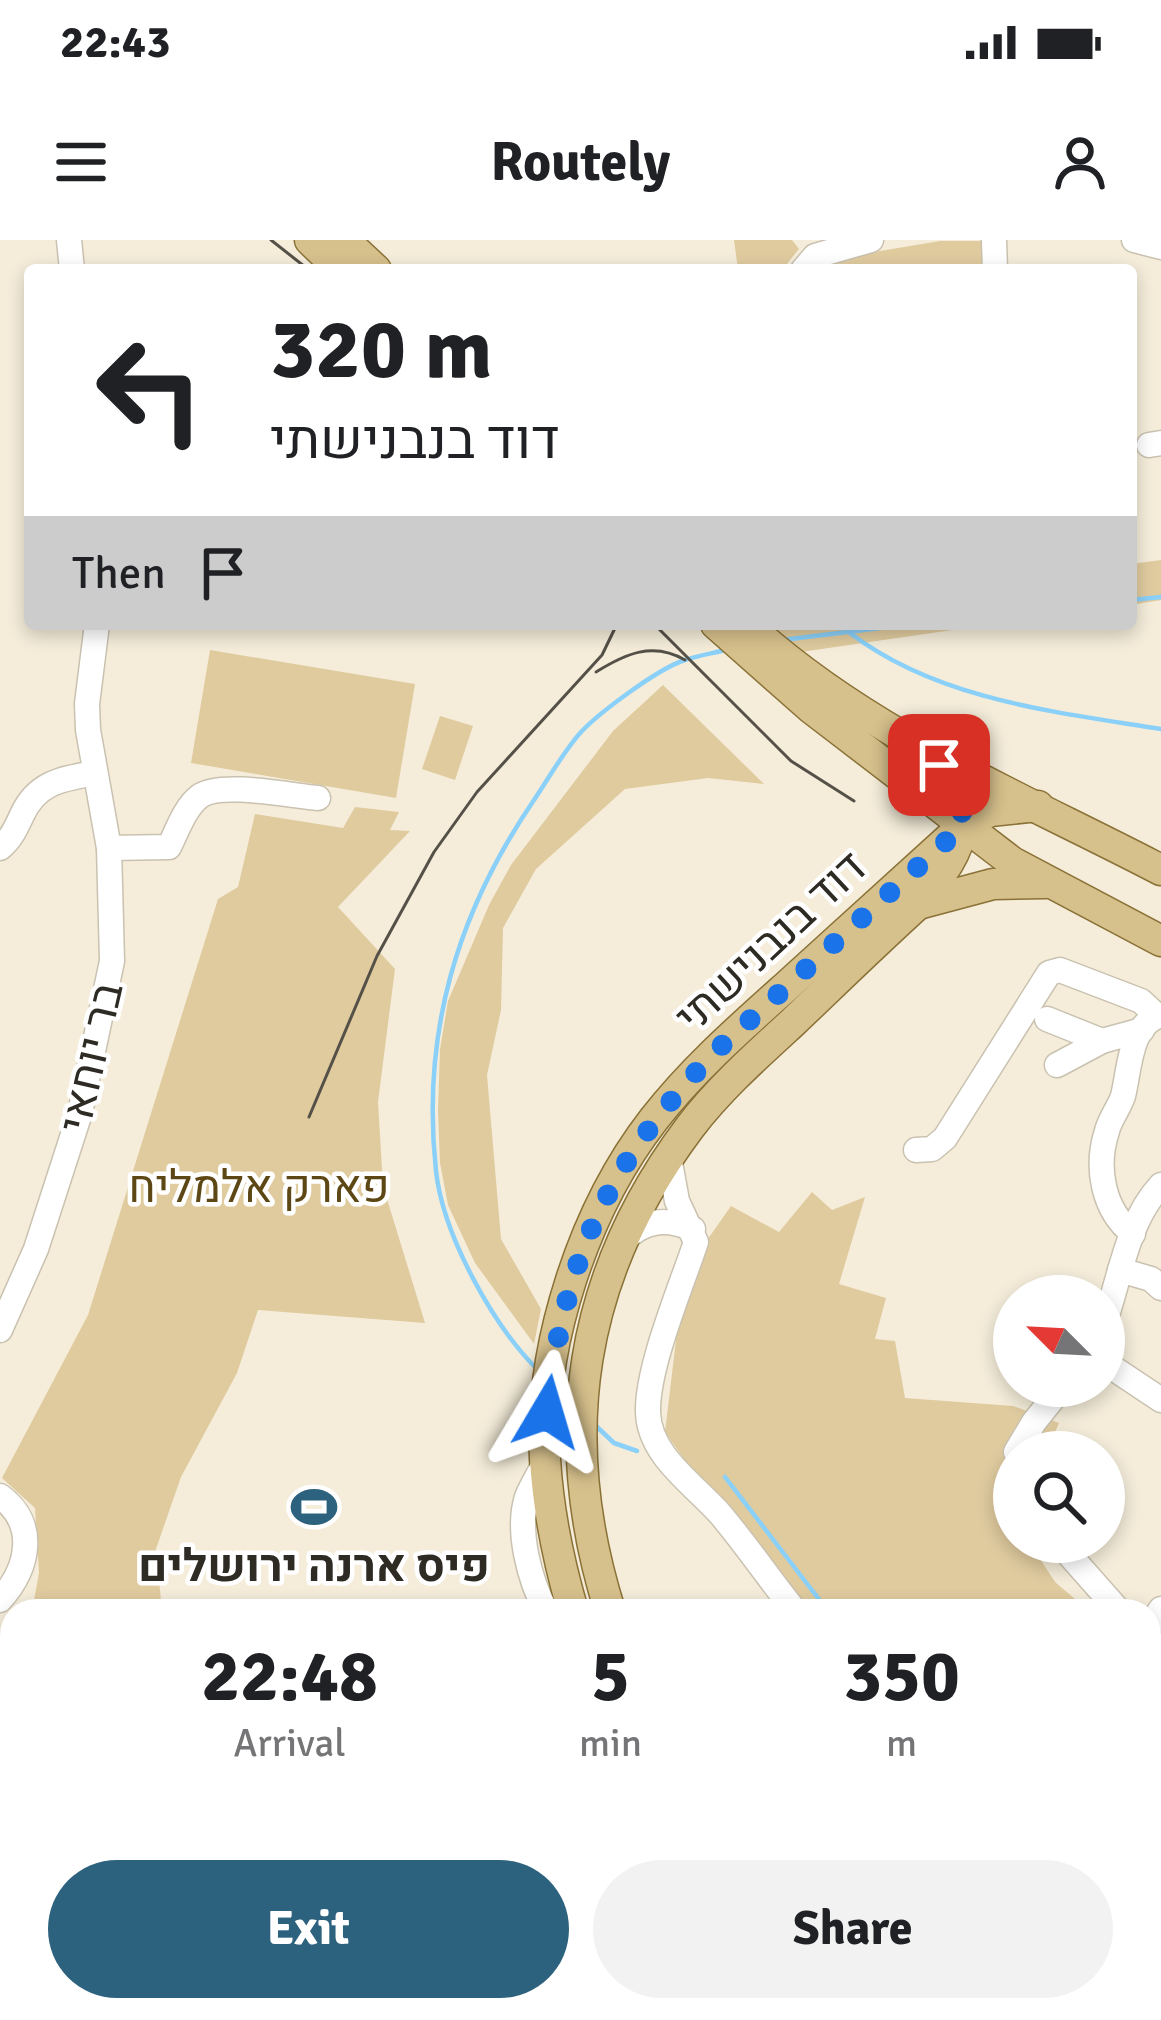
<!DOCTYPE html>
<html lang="en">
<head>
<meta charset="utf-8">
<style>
  :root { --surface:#fff; --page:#f2f2f2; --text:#202124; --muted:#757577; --accent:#2d627e }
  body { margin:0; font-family:Signika,Heebo,sans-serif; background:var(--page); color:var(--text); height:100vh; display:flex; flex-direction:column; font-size:45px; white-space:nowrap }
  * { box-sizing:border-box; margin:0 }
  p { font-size:39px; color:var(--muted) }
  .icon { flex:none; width:66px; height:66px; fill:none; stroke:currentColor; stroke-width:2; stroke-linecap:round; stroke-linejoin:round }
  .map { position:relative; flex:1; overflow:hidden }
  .side { position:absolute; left:0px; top:1359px; width:1161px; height:423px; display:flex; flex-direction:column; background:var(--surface); border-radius:36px 36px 0 0; box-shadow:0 6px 18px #0003 }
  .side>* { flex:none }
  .banner { position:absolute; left:24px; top:24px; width:1113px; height:366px; border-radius:12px; box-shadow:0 6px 18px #0003; background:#fff; color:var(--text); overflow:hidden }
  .needle { width:78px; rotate:294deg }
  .fabs { position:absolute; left:993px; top:1035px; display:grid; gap:24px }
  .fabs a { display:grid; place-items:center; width:132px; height:132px; border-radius:50%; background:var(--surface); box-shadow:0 6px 18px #0003; font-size:60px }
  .pin { position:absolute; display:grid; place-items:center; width:102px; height:102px; color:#fff; margin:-51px; border-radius:24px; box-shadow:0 6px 18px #0006 }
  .me { position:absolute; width:132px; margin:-66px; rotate:7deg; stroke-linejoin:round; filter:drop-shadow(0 0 9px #0008) }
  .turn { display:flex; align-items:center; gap:42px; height:252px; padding:0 48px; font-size:54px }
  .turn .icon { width:156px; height:156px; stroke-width:2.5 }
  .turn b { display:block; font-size:84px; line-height:102px }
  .then { display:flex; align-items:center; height:114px; padding:0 48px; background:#0003; gap:24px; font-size:45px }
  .eta { display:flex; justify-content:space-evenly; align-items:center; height:204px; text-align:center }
  .eta b { font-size:72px; font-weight:700; line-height:84px }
  .cta { display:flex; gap:24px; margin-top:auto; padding:24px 48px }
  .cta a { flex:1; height:138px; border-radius:72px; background:var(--accent); color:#fff; font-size:48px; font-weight:700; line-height:138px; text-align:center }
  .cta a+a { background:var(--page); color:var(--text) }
  .status { display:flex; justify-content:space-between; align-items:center; height:84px; padding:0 60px; background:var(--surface); direction:ltr }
  .status svg { height:33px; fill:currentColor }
  header { display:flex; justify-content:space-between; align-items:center; height:156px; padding:0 48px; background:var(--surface); font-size:54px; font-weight:700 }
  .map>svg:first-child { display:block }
</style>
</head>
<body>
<div class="status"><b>22:43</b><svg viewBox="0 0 49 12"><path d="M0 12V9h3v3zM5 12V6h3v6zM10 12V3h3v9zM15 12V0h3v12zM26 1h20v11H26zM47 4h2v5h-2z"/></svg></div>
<header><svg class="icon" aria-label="menu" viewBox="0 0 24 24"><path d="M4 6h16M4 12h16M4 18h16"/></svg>Routely<svg class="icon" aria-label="person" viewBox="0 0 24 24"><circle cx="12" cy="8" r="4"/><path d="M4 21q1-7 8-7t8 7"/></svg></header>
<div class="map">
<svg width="1161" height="1780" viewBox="0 0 1161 1780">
  <rect width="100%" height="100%" fill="#f5edda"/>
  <g fill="#e0cb9f">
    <path d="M734 0H792L799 9 782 30H738Z"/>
    <path d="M940 1H991L993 30H833L826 20Z"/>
    <path d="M1161 320V360L1131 365V324Z"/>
    <path d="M754 384H994L787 414Z"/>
    <path d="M210 410 415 444 396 558 191 523Z"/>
    <path d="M663 445 764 544 708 538 625 549 536 629 503 688 501 770 487 835 501 999 541 1069 534 1104 475 1023 448 965 440 923 438 870 440 809 448 761 489 665 511 625 613 491Z"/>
    <path d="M440 476 473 486 455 540 422 529Z"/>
    <path d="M355 567 399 572 390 590 410 591 338 667 395 729 378 862 383 946 425 1083 258 1070 237 1133 181 1237 156 1309 162 1371H106L93 1363 83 1371H32L39 1333 35 1268 2 1238 88 1075 218 659 238 647 255 574 343 588Z"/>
    <path d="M812 952 832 970 865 957 839 1044 886 1058 875 1099 895 1101 905 1158 1013 1166 1059 1183 1046 1212H1014V1302H1029L1055 1342 1089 1371H809L698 1239 665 1192 684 1033 731 966 779 992Z"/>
    <path d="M12 1424V1534L0 1563V1446Z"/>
    <path d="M1149 1440 1161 1458V1780H1018L1013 1770H1149Z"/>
    <path d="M0 1737H12V1770H84L97 1780H0Z"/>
  </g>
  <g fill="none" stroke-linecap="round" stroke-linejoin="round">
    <g stroke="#8ad0f9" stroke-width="4.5">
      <path d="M1131 360 1161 357"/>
      <path d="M850 393C938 460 1055 472 1161 489"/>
      <path d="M782 400 913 384"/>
      <path d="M539 1131C493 1086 443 995 436 931 421 793 457 673 534 560 549 538 563 512 581 492 600 472 659 428 685 420 699 415 715 413 730 409"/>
      <path d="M595 1185 614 1203 637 1211"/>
      <path d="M725 1237 828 1371"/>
      <path d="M1020 1770 1023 1780"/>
    </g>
    <g stroke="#cac2b0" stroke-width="27">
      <g id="minor">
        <path d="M69 0 72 30"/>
        <path d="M994 0 995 30"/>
        <path d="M1134 0 1161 7"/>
        <path d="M803 30 815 16 871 0"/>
        <path d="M1149 205 1161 203"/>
        <path d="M0 608C11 599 16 588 22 575 37 542 62 539 95 533"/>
        <path d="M109 608 169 607C177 591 185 567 200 556 221 541 292 556 318 558"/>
        <path d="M1047 779 1102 801"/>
        <path d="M1057 825 1102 801 1142 790"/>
        <path d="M916 910 932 909 945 898 1049 733 1060 730 1141 761 1156 775"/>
        <path d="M669 917 677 961 696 1002C681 1047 647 1127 648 1172 649 1216 695 1245 721 1275 747 1306 770 1340 795 1371"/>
        <path d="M1133 994C1103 970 1095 928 1107 891 1110 879 1119 868 1123 856 1130 829 1129 784 1161 775"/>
        <path d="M624 1000C645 979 667 978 693 989"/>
        <path d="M1120 1030 1151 1039 1161 1048"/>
        <path d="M1104 1084C1120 1039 1127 981 1161 945"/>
        <path d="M0 1090 36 1009 80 873 112 721 109 608 88 490 87 464 97 384"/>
        <path d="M1104 1122 1161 1160"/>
        <path d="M1016 1212 1034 1182 1063 1146"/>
        <path d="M545 1222C539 1234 532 1245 527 1257 516 1291 530 1341 546 1371"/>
        <path d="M0 1256C38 1284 29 1328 0 1360"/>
        <path d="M1058 1302 1119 1371"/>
        <path d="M1149 1387 1161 1369"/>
        <path d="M0 1407 12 1405"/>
        <path d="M1149 1414 1161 1434"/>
        <path d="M0 1685 12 1673"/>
        <path d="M339 1770 343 1780"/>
        <path d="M996 1770 1000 1780"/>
        <path d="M478 1780 482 1770"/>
      </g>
    </g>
    <g stroke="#8a7136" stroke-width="33">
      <g id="major">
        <path d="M310 0 341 30"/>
        <path d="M344 0 376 30"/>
        <path d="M716 384 811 468 1012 622 1161 701"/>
        <path d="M755 392C873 497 1023 558 1161 630"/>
        <path d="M918 664 993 644 1045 643"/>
        <path d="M573 1371C559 1323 548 1270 545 1219 539 1105 584 969 654 879 693 829 741 787 789 744 847 691 905 639 964 585L990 571 1038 566"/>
        <path d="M610 1371C555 1196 578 1036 690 887 719 849 756 816 792 783 834 743 875 703 918 664 968 604 981 572 926 510"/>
        <path d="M674 1770 675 1780"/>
        <path d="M712 1770 713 1780"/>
      </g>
    </g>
    <use href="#minor" stroke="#fff" stroke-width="24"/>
    <use href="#major" stroke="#d6c08c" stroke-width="30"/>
    <g stroke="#555148" stroke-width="3">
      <path d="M271 0 309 30"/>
      <path d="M654 384 791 521 854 561"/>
      <path d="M596 432C625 414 653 401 685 420"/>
      <path d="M309 877 377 716 434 612 477 552 602 415 617 384"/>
      <path d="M0 1597 12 1568"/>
      <path d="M0 1634 12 1604"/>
    </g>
  </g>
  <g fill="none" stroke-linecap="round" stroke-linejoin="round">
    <path stroke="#1a73e8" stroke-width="21" stroke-dasharray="0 37.8" d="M547 1172C564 1017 609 921 718 809L964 585 960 560 939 525"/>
  </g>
  <defs>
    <g id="stadium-bare" transform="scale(3.6)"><path d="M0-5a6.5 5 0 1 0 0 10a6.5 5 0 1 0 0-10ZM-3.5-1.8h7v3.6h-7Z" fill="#2d627e" stroke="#fff" stroke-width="2.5" paint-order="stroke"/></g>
  </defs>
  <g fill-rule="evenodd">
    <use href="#stadium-bare" x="314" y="1267"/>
  </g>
  <g text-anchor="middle" stroke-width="9" stroke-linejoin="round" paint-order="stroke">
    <g font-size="45" fill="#2e2b24" stroke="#fff">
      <text transform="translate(770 701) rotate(-43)" y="16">דוד בנבנישתי</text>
      <text transform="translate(90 817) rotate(-77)" y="16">בר יוחאי</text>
    </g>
    <g font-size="45" fill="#5d4815" stroke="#fff">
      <text x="259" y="962">פארק אלמליח</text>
    </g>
    <g font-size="45" font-weight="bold" fill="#2e2b24" stroke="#fff">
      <text x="314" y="1341">פיס ארנה ירושלים</text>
    </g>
  </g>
</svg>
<div class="fabs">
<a><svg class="needle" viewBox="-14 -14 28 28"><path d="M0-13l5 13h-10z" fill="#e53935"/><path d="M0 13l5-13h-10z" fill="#757577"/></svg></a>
<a><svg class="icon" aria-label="search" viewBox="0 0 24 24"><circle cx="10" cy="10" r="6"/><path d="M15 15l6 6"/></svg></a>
</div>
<div class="pin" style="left:939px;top:525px;background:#d93025"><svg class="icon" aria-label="arrive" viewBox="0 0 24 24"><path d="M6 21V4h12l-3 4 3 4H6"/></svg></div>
<svg class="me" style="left:547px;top:1172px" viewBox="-20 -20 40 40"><path d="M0-17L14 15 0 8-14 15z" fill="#1a73e8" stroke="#fff" stroke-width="4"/></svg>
<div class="banner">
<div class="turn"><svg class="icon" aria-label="left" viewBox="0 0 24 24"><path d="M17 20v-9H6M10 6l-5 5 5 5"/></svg><div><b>320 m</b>דוד בנבנישתי</div></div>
<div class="then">Then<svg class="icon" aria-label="arrive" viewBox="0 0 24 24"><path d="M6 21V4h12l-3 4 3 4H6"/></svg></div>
</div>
<section class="side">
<div class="eta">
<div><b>22:48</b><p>Arrival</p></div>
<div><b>5</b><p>min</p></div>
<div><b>350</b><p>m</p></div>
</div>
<div class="cta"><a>Exit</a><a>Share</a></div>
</section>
</div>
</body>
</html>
